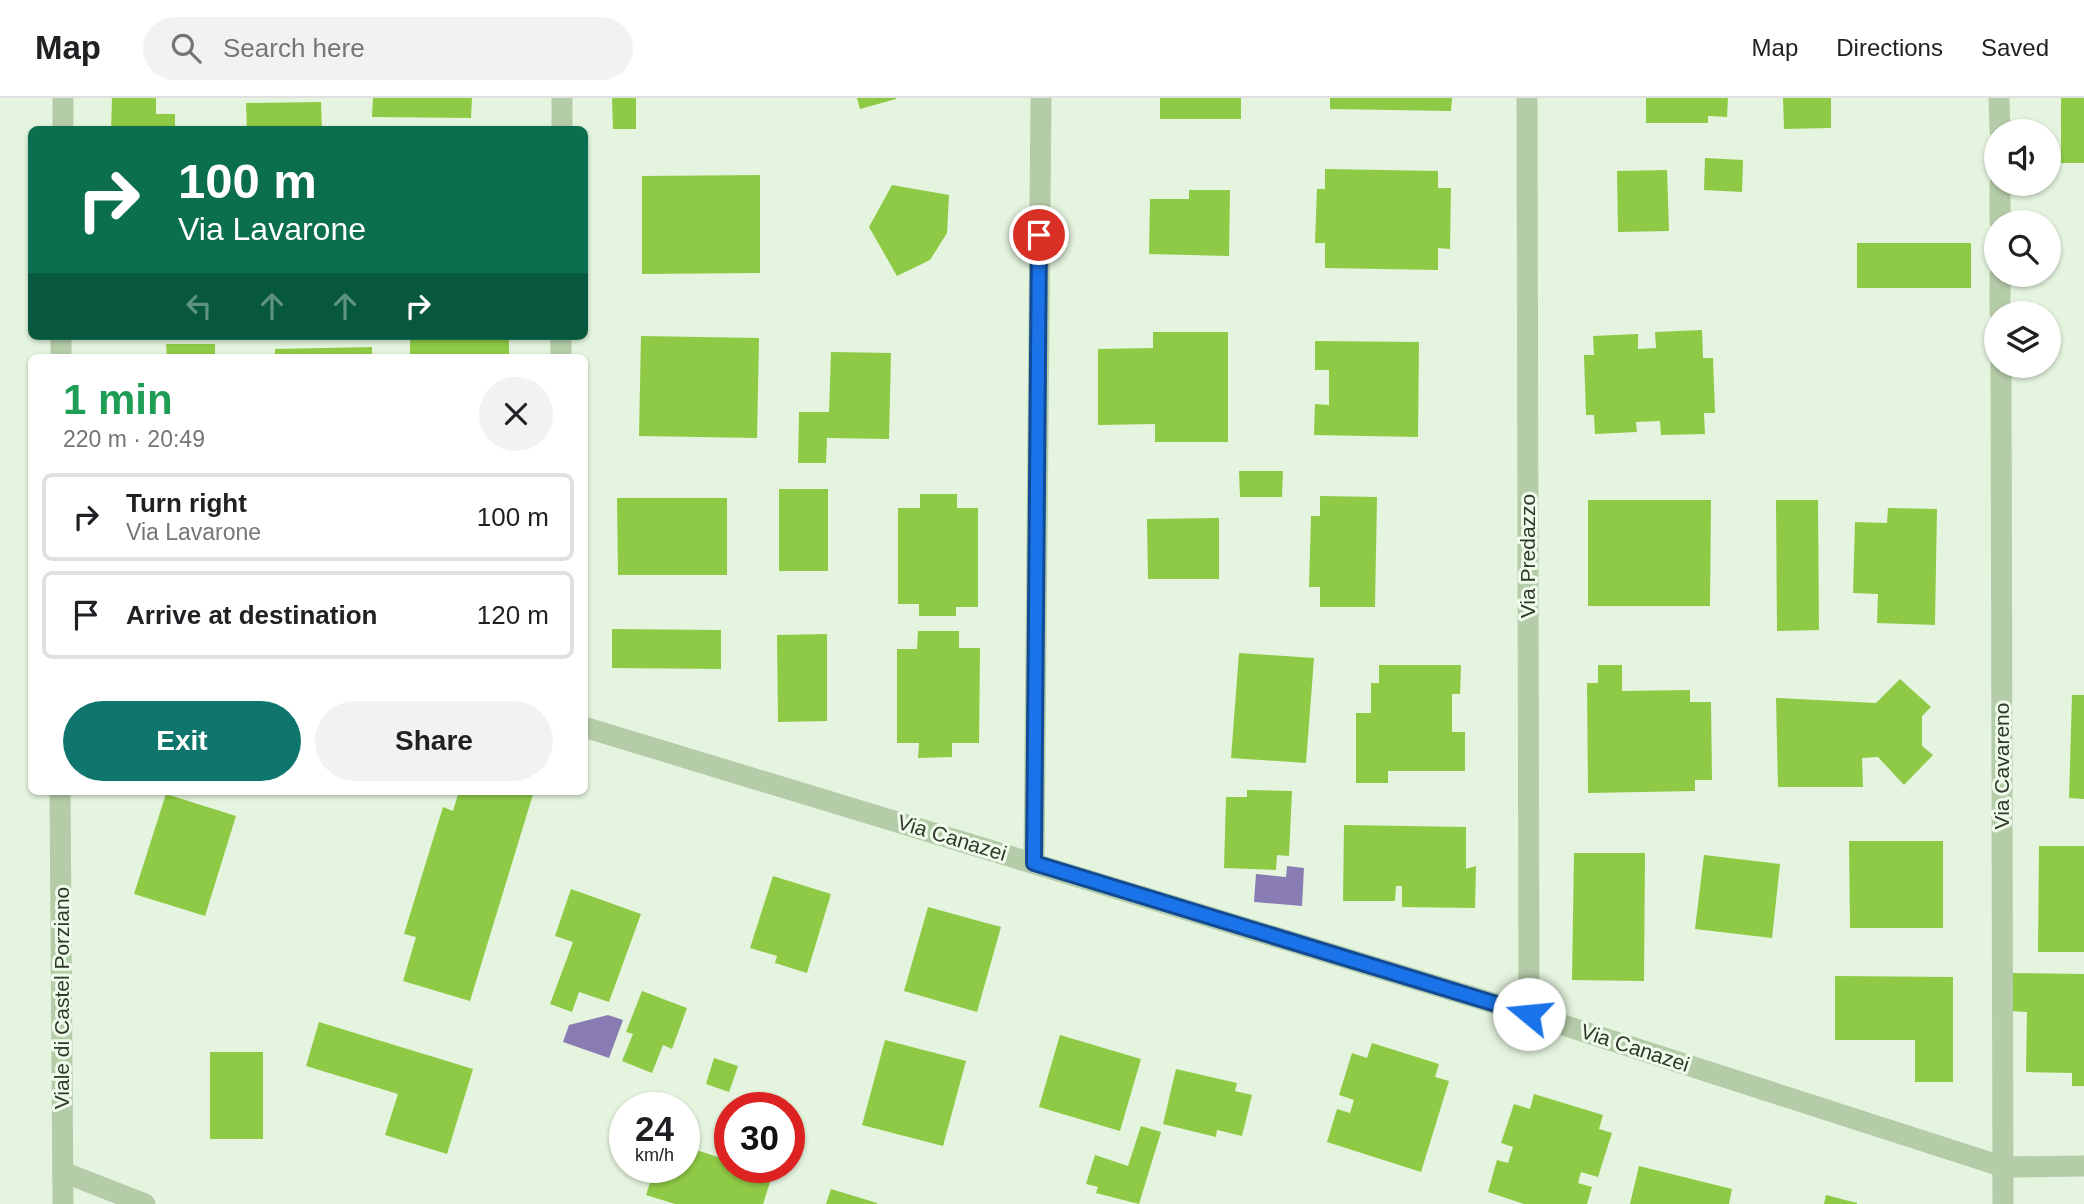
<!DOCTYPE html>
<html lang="en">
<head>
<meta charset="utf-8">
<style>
	body { margin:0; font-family:Arial,sans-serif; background:#f2f2f2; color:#202124; height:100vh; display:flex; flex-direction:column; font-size:26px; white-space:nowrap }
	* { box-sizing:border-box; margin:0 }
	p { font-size:23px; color:#757577 }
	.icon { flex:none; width:38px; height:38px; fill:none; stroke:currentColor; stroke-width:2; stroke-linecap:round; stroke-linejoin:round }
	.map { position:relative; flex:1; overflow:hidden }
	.drawer { position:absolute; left:28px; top:256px; width:560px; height:441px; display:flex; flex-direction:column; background:#fff; border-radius:10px; box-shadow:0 2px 5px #0004 }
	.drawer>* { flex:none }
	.top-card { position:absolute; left:28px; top:28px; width:560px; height:214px; border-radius:10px; box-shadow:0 2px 5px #0004; background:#0b6e4f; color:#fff; overflow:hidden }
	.controls { position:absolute; left:1984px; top:21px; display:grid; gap:14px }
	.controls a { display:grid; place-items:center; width:77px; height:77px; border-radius:50%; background:#fff; box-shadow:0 2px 5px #0004; font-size:35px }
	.speed { position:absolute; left:609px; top:994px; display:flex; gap:14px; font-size:35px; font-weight:700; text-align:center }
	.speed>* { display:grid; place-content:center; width:91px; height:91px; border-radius:50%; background:#fff; box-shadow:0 2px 5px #0004; line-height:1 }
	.speed small { font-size:18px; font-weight:400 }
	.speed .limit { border:10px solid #d22; background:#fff; color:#111 }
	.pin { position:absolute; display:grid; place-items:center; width:60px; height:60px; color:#fff; margin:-30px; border:4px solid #fff; border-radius:50%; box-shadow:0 2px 7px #0007 }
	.me { position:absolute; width:77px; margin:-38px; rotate:287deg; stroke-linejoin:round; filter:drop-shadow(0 0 5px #0008) }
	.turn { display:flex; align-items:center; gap:24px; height:147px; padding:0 35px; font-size:32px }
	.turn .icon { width:91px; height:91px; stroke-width:2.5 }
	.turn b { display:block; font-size:49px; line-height:60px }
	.lanes { display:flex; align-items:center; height:66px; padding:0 35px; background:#0003; justify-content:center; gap:35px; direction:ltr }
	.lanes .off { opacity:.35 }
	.round { display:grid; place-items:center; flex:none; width:74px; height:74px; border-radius:37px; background:#f2f2f2 }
	.head { display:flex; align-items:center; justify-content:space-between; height:119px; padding:0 35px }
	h1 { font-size:42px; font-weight:600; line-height:52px; color:#1e9e55 }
	.button { display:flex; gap:14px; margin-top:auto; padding:14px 35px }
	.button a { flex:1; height:80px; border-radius:42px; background:#0f766e; color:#fff; font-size:28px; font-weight:600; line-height:80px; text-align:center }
	.button a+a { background:#f2f2f2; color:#202124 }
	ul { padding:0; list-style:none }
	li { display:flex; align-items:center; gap:21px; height:88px; margin:0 14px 10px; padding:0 21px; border:4px solid #e0e0e0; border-radius:10px }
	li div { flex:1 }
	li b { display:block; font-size:26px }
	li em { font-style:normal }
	header { display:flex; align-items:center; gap:42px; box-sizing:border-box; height:98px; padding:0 35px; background:#fff; border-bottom:2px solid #e0e0e0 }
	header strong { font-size:33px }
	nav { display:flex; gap:38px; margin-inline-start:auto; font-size:24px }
	.search { width:490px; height:63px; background:#f2f2f2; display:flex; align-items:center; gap:18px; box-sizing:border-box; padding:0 24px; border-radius:38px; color:#757577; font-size:26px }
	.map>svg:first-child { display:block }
	.water { fill:#897cb2 }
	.building { fill:#8fca46 }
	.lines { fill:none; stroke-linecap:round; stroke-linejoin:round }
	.minor { stroke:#b5cca9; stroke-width:21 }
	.route-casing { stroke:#114b97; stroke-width:18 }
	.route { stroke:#1a73e8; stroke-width:12 }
	.labels { text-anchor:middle; stroke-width:6; stroke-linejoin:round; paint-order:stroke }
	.street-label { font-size:21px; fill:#313929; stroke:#effbeb }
</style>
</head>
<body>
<header>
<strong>Map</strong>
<div class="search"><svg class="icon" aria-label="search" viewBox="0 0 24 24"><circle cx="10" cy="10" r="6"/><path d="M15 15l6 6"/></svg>Search here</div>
<nav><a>Map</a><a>Directions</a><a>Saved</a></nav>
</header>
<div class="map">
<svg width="2084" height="1106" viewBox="0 0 2084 1106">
	<rect width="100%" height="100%" fill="#e4f4de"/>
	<g class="water">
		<path d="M1287 768 1304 770 1302 808 1254 804 1256 776 1286 779Z"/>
		<path d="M608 917 623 922 609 960 563 944 569 927Z"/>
	</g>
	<g class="building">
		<path d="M112 0H156V16H175V32H111Z"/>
		<path d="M373 0H472L471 20 372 19Z"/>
		<path d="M612 0H636V31H613Z"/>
		<path d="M857 0H896V1L860 11Z"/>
		<rect x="1160" y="0" width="81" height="21"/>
		<path d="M1330 0H1452L1451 13 1330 11Z"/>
		<path d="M1646 0H1728L1727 19 1708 18V25H1646Z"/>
		<path d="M1783 0H1831V30L1784 31Z"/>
		<rect x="2061" y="0" width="23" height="65"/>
		<path d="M321 4 322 32H247L246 5Z"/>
		<path d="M1705 60 1743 62 1742 94 1704 92Z"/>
		<path d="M1325 71 1438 73V90H1451L1450 151 1438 150V172L1325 170V145H1315L1317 91H1325Z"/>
		<path d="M1667 72 1669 133 1618 134 1617 73Z"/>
		<path d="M760 77V175L642 176V78Z"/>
		<path d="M892 87 949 97 947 135 930 162 897 178 869 129Z"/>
		<path d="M1189 92H1230L1229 158 1149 156 1150 101H1189Z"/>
		<rect x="1857" y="145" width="114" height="45"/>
		<path d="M1702 232 1703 260H1713L1715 315H1704L1705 336 1661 337 1660 323 1636 324 1637 334 1595 336 1594 317H1586L1584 257H1594L1593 238 1638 236V251L1656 250 1655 234Z"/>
		<path d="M1153 234H1228V344H1155V326L1098 327V251L1153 250Z"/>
		<path d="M410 238H445V241L509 238V259H410Z"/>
		<path d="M641 238 759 240 757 340 639 338Z"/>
		<path d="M1315 243 1419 244 1418 339 1314 337 1315 306 1329 307V272H1315Z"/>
		<path d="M166 246H215V259H167Z"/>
		<path d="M372 249V259H275V251Z"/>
		<path d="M831 254 891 255 889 341 827 340 826 365H798L799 314H829Z"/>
		<path d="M1239 373H1283L1282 399H1240Z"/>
		<rect x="779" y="391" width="49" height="82"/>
		<path d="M920 396H957V410H978V509H956V518H919V506H898V410H920Z"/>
		<path d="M1320 398 1377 399 1375 509H1320V489H1309L1311 418H1320Z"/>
		<path d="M617 400H727V477H618Z"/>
		<path d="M1588 402H1711L1710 508H1588Z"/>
		<path d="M1776 402H1818L1819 532 1777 533Z"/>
		<path d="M1888 410 1937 411 1935 527 1877 525 1878 496 1853 495 1855 424 1887 425Z"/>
		<path d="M1219 420V481H1148L1147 421Z"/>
		<path d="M612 531 721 532V571L612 570Z"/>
		<path d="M918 533H959V550H980L979 645H952V659L918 660 919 645H897V551H917Z"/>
		<path d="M827 536V623L778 624 777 537Z"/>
		<path d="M1239 555 1314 560 1306 665 1231 660Z"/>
		<path d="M1379 567H1461L1460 596H1452V634H1465V673H1388V685H1356V615H1371V585H1379Z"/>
		<path d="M1598 567H1622V593L1690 592V604H1711L1712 682H1695V693L1588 695 1587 585H1598Z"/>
		<path d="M1900 581 1931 609 1922 618V648L1933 657 1904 687 1878 659 1862 660 1863 689H1778L1776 600 1876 605Z"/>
		<path d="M2072 597H2084V701L2069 700Z"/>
		<path d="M1247 692 1292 693 1289 758 1277 757 1276 772 1224 770 1226 699H1247Z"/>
		<path d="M459 693H534L470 903 403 883 416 839 404 836 443 709 453 713Z"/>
		<path d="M166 696 236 718 205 818 134 796Z"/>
		<path d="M1344 727 1466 729V771L1476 768 1475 810 1402 809V788H1396L1395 803H1343Z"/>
		<path d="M1849 743H1943V830H1850Z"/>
		<path d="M2039 748H2084V854H2038Z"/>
		<path d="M1574 755H1645L1644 883 1572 882Z"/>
		<path d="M1704 757 1780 766 1772 840 1695 831Z"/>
		<path d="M773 778 831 796 807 875 775 865 777 858 750 850Z"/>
		<path d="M571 791 641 816 609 904 579 894 572 914 550 906 573 844 555 838Z"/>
		<path d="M928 809 1001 829 977 914 904 893Z"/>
		<path d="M2010 875 2084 876V988H2072V975L2026 974 2027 914 2009 913Z"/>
		<path d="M1835 878 1953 879V984H1915V942H1835Z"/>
		<path d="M642 893 687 910 672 951 663 947 652 975 622 963 633 936 626 934Z"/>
		<path d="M319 924 473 971 447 1056 385 1037 398 996 306 968Z"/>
		<path d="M1060 937 1141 961 1120 1033 1039 1009Z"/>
		<path d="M885 942 966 963 943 1048 862 1027Z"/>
		<path d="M1372 945 1439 966 1435 979 1449 983 1421 1074 1327 1044 1337 1011 1350 1015 1354 1002 1339 997 1352 955 1367 960Z"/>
		<rect x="210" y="954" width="53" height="87"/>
		<path d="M714 960 738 968 729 994 706 986Z"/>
		<path d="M1176 971 1237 985 1235 993 1252 997 1242 1038 1217 1032 1216 1039 1163 1026Z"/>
		<path d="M1534 996 1603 1017 1599 1031 1612 1035 1598 1079 1581 1074 1578 1085 1592 1089 1587 1106H1524L1488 1094 1497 1062 1508 1065 1513 1049 1501 1045 1514 1006 1530 1011Z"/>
		<path d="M1141 1028 1161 1034 1139 1106 1096 1095 1098 1089 1086 1086 1095 1057 1128 1068Z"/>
		<path d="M684 1048 730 1063V1069H775L763 1106H675L646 1097 655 1069H684Z"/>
		<path d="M1639 1068 1732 1091 1729 1106H1630Z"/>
		<path d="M831 1091 877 1105V1106H826Z"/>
		<path d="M1826 1097 1857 1105V1106H1824Z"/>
	</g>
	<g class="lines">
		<g class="minor">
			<path d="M1527 0 1529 916"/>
			<path d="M1999 0 2000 33"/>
			<path d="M63 32V0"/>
			<path d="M562 32V0"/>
			<path d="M2000 86V124"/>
			<path d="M2000 177V215"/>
			<path d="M61 259V238"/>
			<path d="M561 259V238"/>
			<path d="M2001 268 2003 1106"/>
			<path d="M584 629 1529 916 2004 1069 2084 1068"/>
			<path d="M60 693 63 1106"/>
			<path d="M1034 765 1041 0"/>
			<path d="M63 1074 145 1106"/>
		</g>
	</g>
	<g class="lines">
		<defs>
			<path id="route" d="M1039 137 1034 765 1529 916"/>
		</defs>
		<use href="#route" class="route-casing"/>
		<use href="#route" class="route"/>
	</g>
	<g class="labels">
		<g class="street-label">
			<text transform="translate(1528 458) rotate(-90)" y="7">Via Predazzo</text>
			<text transform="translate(2002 668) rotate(-90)" y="7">Via Cavareno</text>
			<text transform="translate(952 740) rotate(17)" y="7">Via Canazei</text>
			<text transform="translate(62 900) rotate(-90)" y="7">Viale di Castel Porziano</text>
			<text transform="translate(1635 950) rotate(18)" y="7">Via Canazei</text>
		</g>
	</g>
</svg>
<div class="controls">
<a><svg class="icon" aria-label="sound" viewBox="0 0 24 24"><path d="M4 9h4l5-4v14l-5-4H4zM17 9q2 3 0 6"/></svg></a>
<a><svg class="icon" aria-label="search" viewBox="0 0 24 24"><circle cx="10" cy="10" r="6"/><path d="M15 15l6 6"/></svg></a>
<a><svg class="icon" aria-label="layers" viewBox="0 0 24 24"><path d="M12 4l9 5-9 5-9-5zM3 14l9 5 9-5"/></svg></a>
</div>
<div class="speed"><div>24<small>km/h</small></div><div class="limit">30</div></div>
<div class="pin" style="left:1039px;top:137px;background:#d93025"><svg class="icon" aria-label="arrive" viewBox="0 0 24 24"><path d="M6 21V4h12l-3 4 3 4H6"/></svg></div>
<svg class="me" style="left:1529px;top:916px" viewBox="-20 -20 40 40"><circle r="19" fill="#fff"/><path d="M0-13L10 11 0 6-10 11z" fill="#1a73e8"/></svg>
<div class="top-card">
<div class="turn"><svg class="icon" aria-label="right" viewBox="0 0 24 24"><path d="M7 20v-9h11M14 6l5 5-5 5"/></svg><div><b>100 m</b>Via Lavarone</div></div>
<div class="lanes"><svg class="icon off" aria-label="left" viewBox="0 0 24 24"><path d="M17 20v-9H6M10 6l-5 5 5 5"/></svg><svg class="icon off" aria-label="ahead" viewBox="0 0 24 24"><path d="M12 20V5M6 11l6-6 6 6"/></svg><svg class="icon off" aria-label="ahead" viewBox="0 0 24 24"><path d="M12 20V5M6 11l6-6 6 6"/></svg><svg class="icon" aria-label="right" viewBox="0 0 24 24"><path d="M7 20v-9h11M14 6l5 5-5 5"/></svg></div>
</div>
<section class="drawer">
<div class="head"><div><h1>1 min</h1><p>220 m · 20:49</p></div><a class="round"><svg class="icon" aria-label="close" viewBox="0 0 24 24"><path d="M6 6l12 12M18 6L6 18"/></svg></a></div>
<ul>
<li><svg class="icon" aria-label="right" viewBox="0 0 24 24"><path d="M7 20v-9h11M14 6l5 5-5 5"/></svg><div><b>Turn right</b><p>Via Lavarone</p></div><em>100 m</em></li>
<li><svg class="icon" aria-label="arrive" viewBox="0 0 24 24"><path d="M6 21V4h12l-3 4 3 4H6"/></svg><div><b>Arrive at destination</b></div><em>120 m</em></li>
</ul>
<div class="button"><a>Exit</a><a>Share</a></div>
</section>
</div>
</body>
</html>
